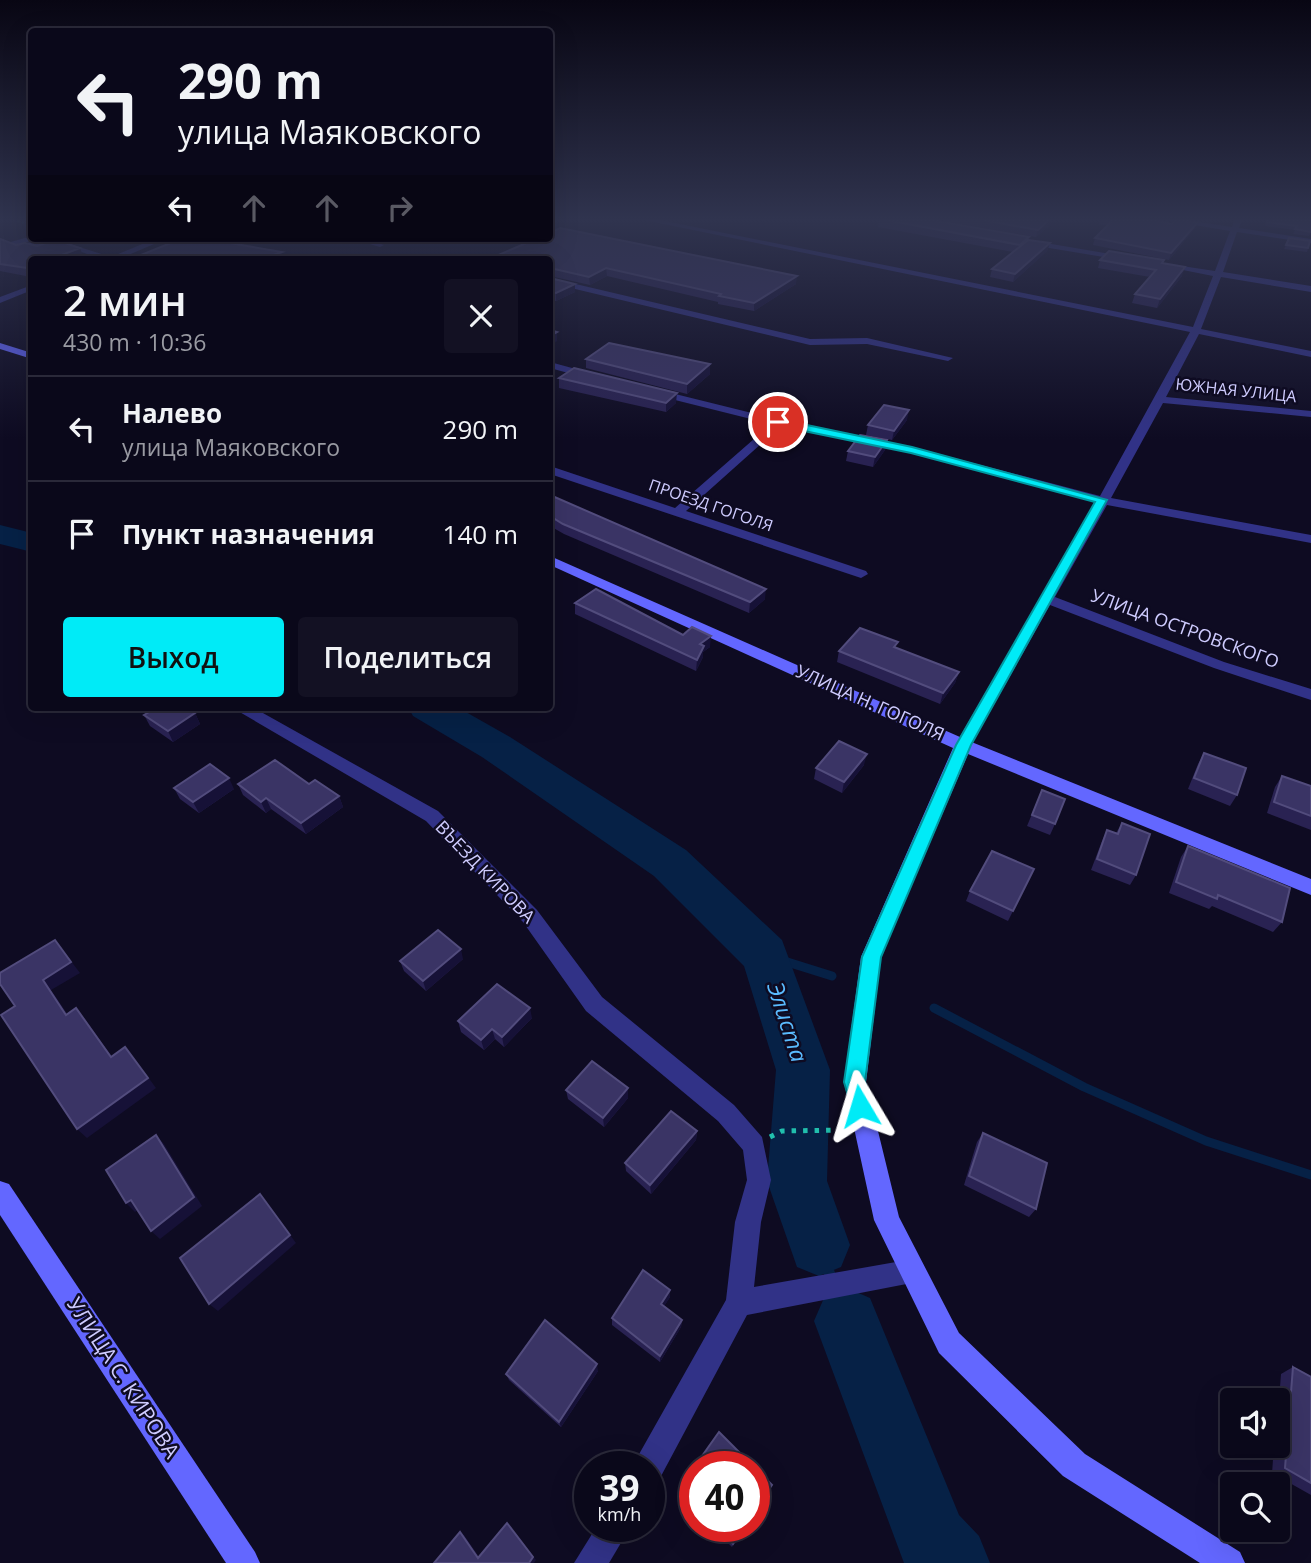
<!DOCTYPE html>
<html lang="ru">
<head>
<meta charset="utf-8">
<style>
	body { margin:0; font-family:"Open Sans",sans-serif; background:#131123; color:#f1f3f6; height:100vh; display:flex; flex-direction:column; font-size:26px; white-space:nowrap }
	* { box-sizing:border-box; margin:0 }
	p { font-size:23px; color:#999aa2 }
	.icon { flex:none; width:38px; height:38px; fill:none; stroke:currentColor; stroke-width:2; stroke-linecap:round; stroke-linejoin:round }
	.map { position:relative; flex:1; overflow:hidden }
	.sheet { position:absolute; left:28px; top:256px; width:525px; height:455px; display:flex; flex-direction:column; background:#0a081a; border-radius:7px; box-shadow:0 7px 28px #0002,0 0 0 2px #2a2939 }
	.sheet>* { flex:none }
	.guide { position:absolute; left:28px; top:28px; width:525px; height:214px; border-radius:7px; box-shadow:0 7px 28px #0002,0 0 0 2px #2a2939; background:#0a081a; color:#f1f3f6; overflow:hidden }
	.controls { position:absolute; left:1220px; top:1388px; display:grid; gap:14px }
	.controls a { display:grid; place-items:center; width:70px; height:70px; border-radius:7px; background:#0a081a; box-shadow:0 7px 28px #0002,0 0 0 2px #2a2939; font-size:35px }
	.speed { position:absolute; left:574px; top:1451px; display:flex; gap:14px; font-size:35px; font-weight:700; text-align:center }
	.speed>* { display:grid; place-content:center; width:91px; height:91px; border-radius:50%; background:#0a081a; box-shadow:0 7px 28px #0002,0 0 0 2px #2a2939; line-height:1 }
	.speed small { font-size:18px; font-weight:400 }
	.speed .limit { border:10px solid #d22; background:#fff; color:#111 }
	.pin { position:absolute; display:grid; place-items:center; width:60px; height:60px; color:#fff; margin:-30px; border:4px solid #fff; border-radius:50%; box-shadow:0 2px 7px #0007 }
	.me { position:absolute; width:77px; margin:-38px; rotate:353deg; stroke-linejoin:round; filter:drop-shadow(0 0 5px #0008) }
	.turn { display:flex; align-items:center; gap:24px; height:147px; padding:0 35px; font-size:32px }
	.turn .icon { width:91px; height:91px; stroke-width:2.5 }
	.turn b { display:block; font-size:49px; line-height:60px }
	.lanes { display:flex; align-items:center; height:66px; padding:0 35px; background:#0003; justify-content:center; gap:35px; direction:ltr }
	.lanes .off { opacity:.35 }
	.round { display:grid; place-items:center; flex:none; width:74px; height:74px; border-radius:7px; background:#131123 }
	.head { display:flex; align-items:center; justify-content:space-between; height:119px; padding:0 35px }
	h1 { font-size:42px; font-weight:600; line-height:52px }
	.primary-button { display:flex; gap:14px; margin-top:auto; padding:14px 35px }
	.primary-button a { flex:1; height:80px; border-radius:7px; background:#00ebf7; color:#111; font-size:28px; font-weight:600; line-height:80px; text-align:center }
	.primary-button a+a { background:#131123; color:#f1f3f6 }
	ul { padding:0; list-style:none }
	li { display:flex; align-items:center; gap:21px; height:105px; padding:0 35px; border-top:2px solid #2a2939 }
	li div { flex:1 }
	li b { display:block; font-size:26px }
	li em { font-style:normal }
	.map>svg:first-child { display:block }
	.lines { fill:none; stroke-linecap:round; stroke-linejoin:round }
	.stream-far1 { stroke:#062146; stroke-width:9 }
	.stream { stroke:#062146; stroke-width:11 }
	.river { fill:#062146; fill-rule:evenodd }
	.path-far1 { stroke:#21bfad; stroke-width:2; stroke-dasharray:2 2.5; stroke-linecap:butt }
	.path { stroke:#21bfad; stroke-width:5; stroke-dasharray:4.5 7; stroke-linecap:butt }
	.street { fill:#313287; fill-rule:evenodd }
	.secondary { fill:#6367ff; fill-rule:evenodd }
	.wall { fill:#292252 }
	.shaded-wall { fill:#161137 }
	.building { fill:#3a3465; stroke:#524c7d; stroke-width:2 }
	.route { fill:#00ebf7; stroke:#0099a1; stroke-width:2 }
	.labels { text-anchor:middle; stroke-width:5; stroke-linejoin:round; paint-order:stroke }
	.far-street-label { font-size:16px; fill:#cfccff; stroke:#0e0b22 }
	.street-label { font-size:18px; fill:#cfccff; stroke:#0e0b22 }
	.near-street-label { font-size:21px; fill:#cfccff; stroke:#0e0b22 }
	.near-water-label { font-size:23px; font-style:italic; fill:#5abbff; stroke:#0e0b22 }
</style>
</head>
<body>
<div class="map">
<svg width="1311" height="1563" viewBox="0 0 1311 1563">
	<rect width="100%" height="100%" fill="#0e0b22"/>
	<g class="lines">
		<g class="stream-far1">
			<path d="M765 955 832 976"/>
			<path d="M934 1008 1084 1087 1206 1141 1311 1175"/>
		</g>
		<path class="stream" d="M819 1245 847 1321"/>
		<g class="river">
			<path d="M0 525 32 533V552L0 544Z"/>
			<path d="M408 707H457L510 737 686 850 782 940 830 1070 827 1181 850 1245 841 1267 819 1276 797 1267 767 1181 776 1070 744 966 654 876 482 757 413 716Z"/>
			<path d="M847 1288 870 1298 959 1515 979 1536 990 1563H904L814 1321 824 1298Z"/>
		</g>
		<path class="path-far1" d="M13 220 29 224"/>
		<path class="path" d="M770 1137 782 1131 844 1130"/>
		<g class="street">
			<path d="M644 220H660L1193 327 1213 276 1158 265 1162 263 1215 271 1230 231 1165 220H1186L1232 227 1234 220H1242L1239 228 1311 239V243L1237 232 1223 272 1311 286V292L1221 277 1201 329 1311 351V357L1199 334 1166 397 1311 411V417L1163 403 1111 498 1311 535V543L1107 505 1055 597 1224 662 1311 689V700L1214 668 1050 605 969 749H957L955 745 1096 502 911 453 781 426 686 511 866 571 868 574 861 578 550 474V466L675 508 771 424 651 394 650 392 655 389 801 425 912 447 1100 496 1190 332Z"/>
			<path d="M32 236 35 240 15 245 54 239 111 257 157 238H168L119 259H102L55 243 20 250 0 245Z"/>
			<path d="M349 238H362L384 245 380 247Z"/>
			<path d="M1028 240 1128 257 1132 259 1128 261 1025 244Z"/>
			<path d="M550 278 810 339 867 338 953 358 948 361 867 344 810 345 550 283Z"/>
			<path d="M32 285V290L0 303V297Z"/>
			<path d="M550 362 594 374 595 376 590 379 550 368Z"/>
			<path d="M231 707H252L438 811 537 910 602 997 734 1105 762 1137 771 1180 761 1222 754 1287 913 1259 922 1263 926 1272 922 1281 747 1315 660 1478 649 1482V1466H634L638 1456 726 1300 735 1222 747 1180 743 1150 718 1121 586 1011 523 922 426 821Z"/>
			<path d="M597 1526H631L609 1563H574Z"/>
		</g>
		<g class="secondary">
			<path d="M0 343 32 353V359L0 349Z"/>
			<path d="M550 556 969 741 1311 879V895L968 754 881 957 866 1082 899 1217 959 1333 1085 1454 1240 1552 1245 1563H1200L1063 1476 939 1353 874 1220 844 1082 861 957 953 748 550 565Z"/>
			<path d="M0 1181 9 1184 255 1552 260 1563H226L0 1215Z"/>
		</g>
	</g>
	<g class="wall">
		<path d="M879 220H931L1029 237 1028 240 1050 243 1047 251 1013 282 990 277 992 269 1013 252 878 227Z"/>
		<path d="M938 220H1056L1036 237Z"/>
		<path d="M1100 220H1153L1195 228 1169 260 1093 245 1095 238 1108 226 1099 224Z"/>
		<path d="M1266 220H1311V232L1309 236 1293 234 1295 230 1265 226Z"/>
		<path d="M0 239 16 245 83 256 75 259H32V276L31 277 0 271Z"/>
		<path d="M1286 245 1308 248 1307 252 1284 249Z"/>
		<path d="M550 259 796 284 754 311 718 304V302L607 276 590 285 550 276Z"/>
		<path d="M1100 260 1163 263 1182 276 1157 308 1132 303 1135 294 1150 277 1098 268Z"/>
		<path d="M550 278 575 292 556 301 550 300Z"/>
		<path d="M586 359 710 374 687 394 586 368Z"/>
		<path d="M559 378 676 403 666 412 559 388Z"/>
		<path d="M907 420 892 440 866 435 868 425Z"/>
		<path d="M887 440 885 450 873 467 846 461 848 451Z"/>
		<path d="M550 495 765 599 749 613 564 534 550 526Z"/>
		<path d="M575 603 683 635 710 647 703 652V657L696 671 575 614Z"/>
		<path d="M897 648 959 672 955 683 940 704 837 662 839 651Z"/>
		<path d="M195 713 200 724 173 742 150 726 144 715Z"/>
		<path d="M1204 753 1237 795 1230 806 1188 789 1198 764Z"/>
		<path d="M864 765 842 793 814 779 816 768Z"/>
		<path d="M1282 776 1311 786V830L1267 813 1275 787Z"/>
		<path d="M238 784H309L339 796 343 807 306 834 271 809 266 813 243 795Z"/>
		<path d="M174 788 234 789 199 813 180 799Z"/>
		<path d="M1042 790 1055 824 1050 835 1027 826Z"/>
		<path d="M1122 823 1136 875 1130 885 1091 870 1102 841 1107 830 1116 833Z"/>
		<path d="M1188 846 1282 922 1273 932 1212 906 1209 909 1169 893 1181 857Z"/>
		<path d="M1034 869 1008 921 966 901 970 891Z"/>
		<path d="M463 959 426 991 404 971 400 961Z"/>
		<path d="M532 1018 504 1047 495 1039 484 1050 461 1032 458 1021Z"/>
		<path d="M628 1088V1098L604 1127 568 1099 566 1090Z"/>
		<path d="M697 1131 696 1140 651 1194 626 1171 625 1163Z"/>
		<path d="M983 1133 1036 1209 1029 1217 964 1185 977 1142Z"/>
		<path d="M670 1290V1297L664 1306 682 1320 681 1327 660 1362 612 1325V1318Z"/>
		<path d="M1293 1367 1311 1377V1495L1272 1473 1274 1446H1278V1413L1281 1374Z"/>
		<path d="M598 1371 561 1427 509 1380 506 1374Z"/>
		<path d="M695 1468V1508L680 1493V1488Z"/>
		<path d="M711 1526H745L732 1547Z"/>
	</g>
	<g class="shaded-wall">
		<path d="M1049 220H1056L1036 237 1038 230Z"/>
		<path d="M1198 222 1195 228 1169 260 1171 253Z"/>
		<path d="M1050 243 1047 251 1013 282 1015 274Z"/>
		<path d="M80 248 83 256 75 259H51Z"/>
		<path d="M282 252 283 259H262Z"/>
		<path d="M32 267V276L31 277 27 268Z"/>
		<path d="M1185 267 1182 276 1157 308 1160 299Z"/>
		<path d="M606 268 607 276 590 285 589 277Z"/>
		<path d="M797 276 796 284 754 311V303Z"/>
		<path d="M575 284V292L556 301V293Z"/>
		<path d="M557 332V341L550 346V336Z"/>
		<path d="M710 364V374L687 394V384Z"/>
		<path d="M677 393 676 403 666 412V403Z"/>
		<path d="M909 410 907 420 892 440 894 431Z"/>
		<path d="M887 440 885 450 873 467 875 457Z"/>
		<path d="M766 589 765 599 749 613 750 602Z"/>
		<path d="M711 636 710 647 703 652V657L696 671 697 660 700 644Z"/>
		<path d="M959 672 955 683 940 704 943 693Z"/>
		<path d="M195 713 200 724 173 742 168 731Z"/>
		<path d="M867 754 864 765 842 793 844 782Z"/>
		<path d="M229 778 234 789 199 813 193 802Z"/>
		<path d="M339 796 343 807 306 834 301 823Z"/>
		<path d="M266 798 271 809 266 813 261 802Z"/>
		<path d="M55 940 80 973 51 990 75 1025 66 1015 43 980Z"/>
		<path d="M461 949 463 959 426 991 423 981Z"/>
		<path d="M76 1008 85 1019 119 1067 111 1057Z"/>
		<path d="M530 1008 532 1018 504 1047 502 1037Z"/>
		<path d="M492 1029 495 1039 484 1050 481 1040Z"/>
		<path d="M133 1057 156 1088 87 1138 77 1129Z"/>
		<path d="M628 1088V1098L604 1127 603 1118Z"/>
		<path d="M697 1131 696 1140 651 1194 650 1185Z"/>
		<path d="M156 1135 164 1144 202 1206 160 1239 151 1231Z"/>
		<path d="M260 1194 296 1243 218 1311 209 1304Z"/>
		<path d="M131 1200 140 1208 135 1212 126 1203Z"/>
		<path d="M670 1290V1297L661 1311V1304Z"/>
		<path d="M682 1320 681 1327 660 1362V1356Z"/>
		<path d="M597 1364 598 1371 561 1427 559 1422Z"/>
		<path d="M510 1527 536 1560 534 1563H529Z"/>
		<path d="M460 1532 464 1535 482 1561 478 1558Z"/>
	</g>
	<g class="building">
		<path d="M886 220H931L1029 237 1020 245Z"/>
		<path d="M983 220H1049L1038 230Z"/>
		<path d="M1113 220H1153L1172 224 1174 220 1198 222 1171 253 1095 238Z"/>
		<path d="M1267 220H1311V232L1295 229 1297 226 1267 222Z"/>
		<path d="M560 228 797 276 754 303 719 296 721 294 606 268 589 277 550 268V259H489L538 238H550V233Z"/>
		<path d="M183 238H201L282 252 262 259H131Z"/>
		<path d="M1289 238 1310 241 1308 248 1286 245Z"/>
		<path d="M0 239 16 245 25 243 37 246 56 240 80 248 51 259H32V267L27 268 0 264Z"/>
		<path d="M1028 240 1050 243 1015 274 992 269Z"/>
		<path d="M1109 251 1164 260 1162 263 1185 267 1160 299 1135 294 1156 270 1100 260Z"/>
		<path d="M550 278 575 284 556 293 550 292Z"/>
		<path d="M550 330 557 332 550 336Z"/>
		<path d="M609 343 710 364 687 384 586 359Z"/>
		<path d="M574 368 677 393 666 403 559 378Z"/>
		<path d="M884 405 909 410 894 431 868 425Z"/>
		<path d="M860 435 887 440 875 457 848 451Z"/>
		<path d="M550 495 766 589 750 602 563 524 550 516Z"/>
		<path d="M596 589 683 635 692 627 711 636 700 644 704 646 697 660 575 603Z"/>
		<path d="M860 628 898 642 894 647 959 672 943 693 839 651Z"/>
		<path d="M158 707H186L195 713 168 731 144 715Z"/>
		<path d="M839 741 867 754 844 782 816 768Z"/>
		<path d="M1204 753 1246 768 1237 795 1194 778Z"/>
		<path d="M275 760 309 784 315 780 339 796 301 823 266 798 261 802 238 784Z"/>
		<path d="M210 764 229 778 193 802 174 788Z"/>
		<path d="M1282 776 1311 786V816L1274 802Z"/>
		<path d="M1042 790 1065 799 1055 824 1032 815Z"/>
		<path d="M1122 823 1150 834 1136 875 1097 859 1107 830 1118 834Z"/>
		<path d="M1188 846 1290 888 1282 922 1218 895 1217 899 1176 882Z"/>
		<path d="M992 851 1034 869 1013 911 970 891Z"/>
		<path d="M438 930 461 949 423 981 400 961Z"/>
		<path d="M55 940 71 962 43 980 66 1015 76 1008 111 1057 125 1047 148 1078 77 1129 1 1015 15 1006 0 984V973Z"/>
		<path d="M497 984 530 1008 502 1037 492 1029 481 1040 458 1021Z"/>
		<path d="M592 1061 628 1088 603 1118 566 1090Z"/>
		<path d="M671 1111 697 1131 650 1185 625 1163Z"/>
		<path d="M983 1133 1047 1163 1036 1209 969 1176Z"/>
		<path d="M156 1135 194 1197 151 1231 131 1200 126 1203 106 1170Z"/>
		<path d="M260 1194 290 1235 209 1304 180 1258Z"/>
		<path d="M643 1270 670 1290 661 1304 682 1320 660 1356 612 1318Z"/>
		<path d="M545 1320 597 1364 559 1422 506 1374Z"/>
		<path d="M1293 1367 1311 1377V1483L1285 1468Z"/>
		<path d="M719 1432 753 1466H695Z"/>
		<path d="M754 1467 772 1485 754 1512Z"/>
		<path d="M695 1468V1504L680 1488Z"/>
		<path d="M507 1523 533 1557 529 1563H434L460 1532 478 1558Z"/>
		<path d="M716 1526H745L733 1544Z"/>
	</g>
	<linearGradient id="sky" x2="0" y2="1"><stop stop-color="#080613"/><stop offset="0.5" stop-color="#30344f"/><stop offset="1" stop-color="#30344f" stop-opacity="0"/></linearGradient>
	<rect width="1311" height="439" fill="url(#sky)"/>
	<path class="route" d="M778 419 912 447 1107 500 971 745 881 957 865 1082 871 1106 868 1113 860 1116 853 1113 844 1082 862 957 956 745 1095 502 911 453 775 425 773 422Z"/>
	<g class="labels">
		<g class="far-street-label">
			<text transform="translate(1236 390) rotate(6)" y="6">ЮЖНАЯ УЛИЦА</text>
			<text transform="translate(711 505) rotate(19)" y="6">ПРОЕЗД ГОГОЛЯ</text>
		</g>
		<g class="street-label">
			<text transform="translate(1185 629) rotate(20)" y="6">УЛИЦА ОСТРОВСКОГО</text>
			<text transform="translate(870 703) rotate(24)" y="6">УЛИЦА Н. ГОГОЛЯ</text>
			<text transform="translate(485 872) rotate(46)" y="6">ВЪЕЗД КИРОВА</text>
		</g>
		<g class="near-street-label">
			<text transform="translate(123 1378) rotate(57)" y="7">УЛИЦА С. КИРОВА</text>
		</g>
		<g class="near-water-label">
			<text transform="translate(787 1022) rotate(72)" y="8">Элиста</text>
		</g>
	</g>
</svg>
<div class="controls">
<a><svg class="icon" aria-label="sound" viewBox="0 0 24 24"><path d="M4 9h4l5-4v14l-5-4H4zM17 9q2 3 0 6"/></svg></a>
<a><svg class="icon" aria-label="search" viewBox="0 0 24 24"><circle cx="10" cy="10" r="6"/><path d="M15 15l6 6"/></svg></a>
</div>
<div class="speed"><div>39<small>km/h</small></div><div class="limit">40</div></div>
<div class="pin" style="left:778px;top:422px;background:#d93025"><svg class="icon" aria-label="arrive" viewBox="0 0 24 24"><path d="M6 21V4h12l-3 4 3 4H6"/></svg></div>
<svg class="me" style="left:860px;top:1106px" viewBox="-20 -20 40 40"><path d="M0-17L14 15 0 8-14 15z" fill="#00ebf7" stroke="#fff" stroke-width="4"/></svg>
<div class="guide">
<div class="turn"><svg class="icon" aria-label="left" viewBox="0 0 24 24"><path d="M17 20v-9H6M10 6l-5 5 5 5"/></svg><div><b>290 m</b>улица Маяковского</div></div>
<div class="lanes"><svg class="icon" aria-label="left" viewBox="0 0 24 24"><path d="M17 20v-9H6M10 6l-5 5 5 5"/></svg><svg class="icon off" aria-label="ahead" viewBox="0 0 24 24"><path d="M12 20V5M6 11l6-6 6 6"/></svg><svg class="icon off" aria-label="ahead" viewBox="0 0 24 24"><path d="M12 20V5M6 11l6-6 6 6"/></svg><svg class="icon off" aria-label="right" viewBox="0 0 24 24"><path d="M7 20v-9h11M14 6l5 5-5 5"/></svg></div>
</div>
<section class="sheet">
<div class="head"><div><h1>2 мин</h1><p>430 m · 10:36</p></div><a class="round"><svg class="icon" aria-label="close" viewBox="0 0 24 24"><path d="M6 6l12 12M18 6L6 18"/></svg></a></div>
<ul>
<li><svg class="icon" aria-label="left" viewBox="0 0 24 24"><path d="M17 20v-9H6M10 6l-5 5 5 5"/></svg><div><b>Налево</b><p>улица Маяковского</p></div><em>290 m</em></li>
<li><svg class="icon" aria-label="arrive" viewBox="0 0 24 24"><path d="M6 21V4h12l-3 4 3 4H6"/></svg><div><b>Пункт назначения</b></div><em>140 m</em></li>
</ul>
<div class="primary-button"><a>Выход</a><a>Поделиться</a></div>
</section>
</div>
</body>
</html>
